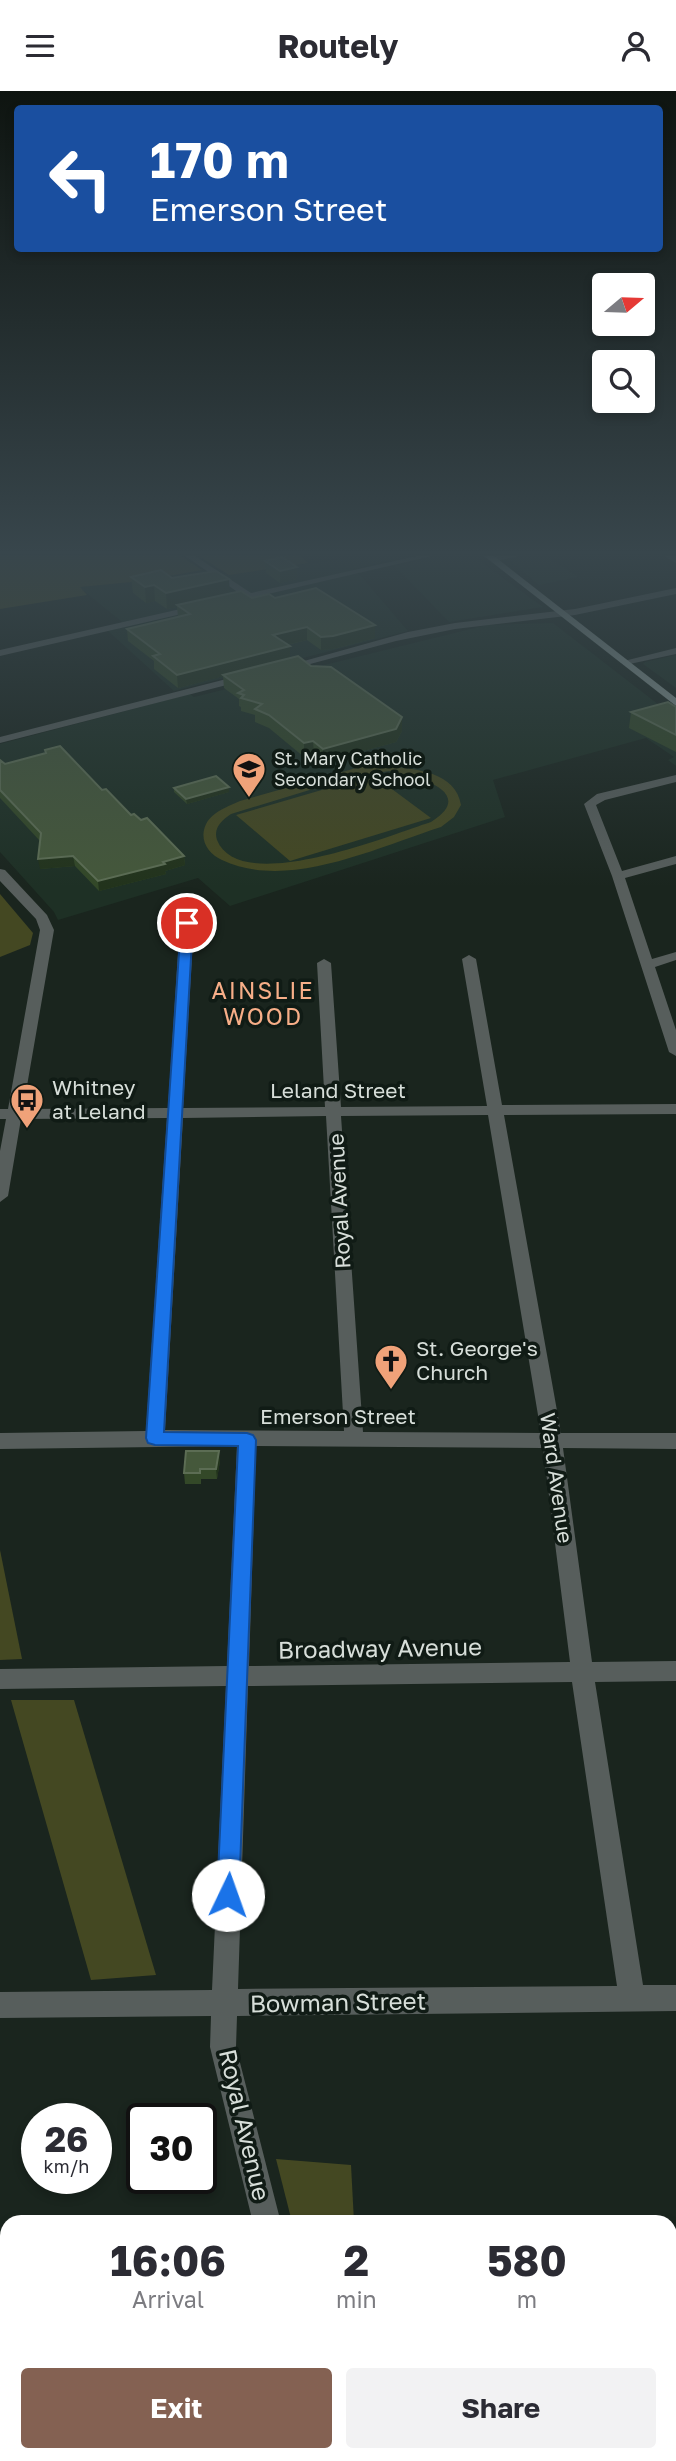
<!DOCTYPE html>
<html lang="en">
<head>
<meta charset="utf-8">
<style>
	body { margin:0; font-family:"Golos Text",sans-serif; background:#f2f2f3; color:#2b2b33; height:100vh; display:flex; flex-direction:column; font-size:26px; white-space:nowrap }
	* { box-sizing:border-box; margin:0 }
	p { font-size:23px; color:#7c7c81 }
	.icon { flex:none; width:38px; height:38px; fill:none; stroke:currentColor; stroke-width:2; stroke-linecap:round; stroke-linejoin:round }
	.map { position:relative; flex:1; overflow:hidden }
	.drawer { position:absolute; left:0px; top:2124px; width:677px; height:247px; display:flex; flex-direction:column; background:#fff; border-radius:21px 21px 0 0; box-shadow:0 4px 10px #0003 }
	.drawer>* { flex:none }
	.hud { position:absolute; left:14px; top:14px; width:649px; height:147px; border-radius:7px; box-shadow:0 4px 10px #0003; background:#1a4fa0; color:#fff; overflow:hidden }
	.needle { width:46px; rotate:71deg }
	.buttons { position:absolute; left:592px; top:182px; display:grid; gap:14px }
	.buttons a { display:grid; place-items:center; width:63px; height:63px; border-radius:7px; background:#fff; box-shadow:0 4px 10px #0003; font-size:35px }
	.speed { position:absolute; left:21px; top:2012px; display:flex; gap:14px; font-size:35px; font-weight:700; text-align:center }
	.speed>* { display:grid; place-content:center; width:91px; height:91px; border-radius:50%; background:#fff; box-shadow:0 4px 10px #0003; line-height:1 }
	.speed small { font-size:18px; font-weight:400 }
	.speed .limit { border:4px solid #111; border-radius:10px; background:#fff; color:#111 }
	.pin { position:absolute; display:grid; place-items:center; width:60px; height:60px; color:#fff; margin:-30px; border:4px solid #fff; border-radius:50%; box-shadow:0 2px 7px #0007 }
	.me { position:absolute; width:77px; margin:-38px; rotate:3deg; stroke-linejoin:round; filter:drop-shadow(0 0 5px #0008) }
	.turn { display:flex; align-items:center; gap:24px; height:147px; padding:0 21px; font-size:32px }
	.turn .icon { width:91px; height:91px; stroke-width:2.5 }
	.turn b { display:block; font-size:49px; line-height:60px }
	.eta { display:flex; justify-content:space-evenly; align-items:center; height:119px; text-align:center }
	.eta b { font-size:42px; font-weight:700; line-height:49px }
	.action { display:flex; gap:14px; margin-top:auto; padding:14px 21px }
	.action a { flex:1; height:80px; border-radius:7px; background:#846152; color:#fff; font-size:28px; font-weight:700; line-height:80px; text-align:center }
	.action a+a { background:#f2f2f3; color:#2b2b33 }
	header { display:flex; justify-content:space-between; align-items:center; height:91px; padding:0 21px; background:#fff; font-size:32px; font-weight:700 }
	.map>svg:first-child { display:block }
	.built { fill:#1e3025 }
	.green { fill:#444822; fill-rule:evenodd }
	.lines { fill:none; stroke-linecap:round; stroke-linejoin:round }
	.minor { fill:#575e5c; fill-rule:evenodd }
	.major { fill:#8c9b97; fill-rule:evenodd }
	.wall { fill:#334828 }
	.shaded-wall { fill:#22331c }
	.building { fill:#45583b; stroke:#5c6d54; stroke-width:2 }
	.route { fill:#1a73e8; stroke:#114b97; stroke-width:2 }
	.labels { text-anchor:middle; stroke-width:7; stroke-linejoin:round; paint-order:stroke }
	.far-poi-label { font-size:18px; fill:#d7ded9; stroke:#101b15; text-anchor:start }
	.poi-label { font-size:21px; fill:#d7ded9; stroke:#101b15; text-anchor:start }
	.street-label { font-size:21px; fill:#d7ded9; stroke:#101b15 }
	.neighbourhood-label { font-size:23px; letter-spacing:2px; fill:#f7ae88; stroke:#101b15 }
	.near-street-label { font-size:24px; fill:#d7ded9; stroke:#101b15 }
</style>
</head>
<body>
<header><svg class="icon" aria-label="menu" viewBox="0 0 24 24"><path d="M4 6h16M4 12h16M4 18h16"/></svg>Routely<svg class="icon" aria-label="person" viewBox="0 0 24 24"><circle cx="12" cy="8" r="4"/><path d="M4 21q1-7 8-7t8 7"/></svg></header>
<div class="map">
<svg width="676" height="2370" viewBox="0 0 676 2370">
	<rect width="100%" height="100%" fill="#1a251e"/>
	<g class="built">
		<path d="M364 465H409L352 478 360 484 408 540 174 600 108 540 127 535 79 496 142 490 202 479 229 484Z"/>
		<path d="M438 465H473L543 516 449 531 395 475Z"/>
		<path d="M535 465H546L578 486 539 494 508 468Z"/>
		<path d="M553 532 676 627V675L668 669 674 666 646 647 493 689 505 726 230 815 198 787 58 829 54 821 0 761V653L190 603 194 606 487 534Z"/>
		<path d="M676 564V597L643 573 645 571Z"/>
	</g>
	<g class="green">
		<path d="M0 465H181L202 479 142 490 80 496 87 504 0 518Z"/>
		<path d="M199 465H300L308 472 229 484Z"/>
		<path d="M402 664 409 668 388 675C416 678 456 681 461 714L454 726 441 736C375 757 288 800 222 769 210 764 201 752 204 739 208 722 225 717 240 710ZM389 680C415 684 479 701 431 731 390 744 240 806 217 749 213 737 222 729 231 723L352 686Z"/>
		<path d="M373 684 431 727 290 770 236 724Z"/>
		<path d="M0 803 33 842 30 854 0 866Z"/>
		<path d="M0 1459 22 1568 0 1569Z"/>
		<path d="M11 1609H74L156 1884 91 1889Z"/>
		<path d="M276 2068 351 2074 354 2131H292Z"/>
		<path d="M358 2364H462L464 2370H359Z"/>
	</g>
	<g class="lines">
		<g class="minor">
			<path d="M185 465H195L251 502 417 465H432L0 565V559L242 504Z"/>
			<path d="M498 465H519L493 471 488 468Z"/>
			<path d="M664 465H676V472Z"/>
			<path d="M676 497V503L575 524 455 538 396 550 284 580 279 577 408 541 455 532 575 518Z"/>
			<path d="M676 557V563L625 574 620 571Z"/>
			<path d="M246 583 251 586 250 588 0 652V646Z"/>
			<path d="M676 684V691L605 709 596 714 622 780 676 765V773L625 787 652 868 676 861V869L655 876 676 939V965L669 961 612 785 584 713 597 703Z"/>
			<path d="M0 778 5 779 47 824 54 839 23 1018 168 1017 180 832 187 828 194 832 183 1017 325 1016 317 872 324 868 331 872 341 1016 487 1015 462 868 469 864 476 868 502 1014 676 1013V1023L504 1024 561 1342H676V1358L563 1357 592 1571 676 1570V1590L595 1591 643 1894H676V1920L237 1925 236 1956 281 2132H253L210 1956 211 1925 0 1927V1901L212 1899 226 1595 0 1598V1578L227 1575 237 1355 0 1358V1342L146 1340 167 1027 21 1028 8 1105 0 1111V1060L6 1028H0V1018H8L40 839 36 828 0 790ZM488 1024 541 1342 363 1341 341 1025ZM326 1025 344 1340 165 1339 183 1027ZM256 1355 543 1357 570 1571 249 1575ZM572 1591 617 1895 238 1898 248 1595Z"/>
			<rect x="0" y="2228" width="7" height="30"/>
			<rect x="670" y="2229" width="6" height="30"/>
			<path d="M311 2364H343L344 2370H312Z"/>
		</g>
		<path class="major" d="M484 465H494L676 607V615Z"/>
	</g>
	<g class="wall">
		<path d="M265 470 297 476V488L280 492 266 482Z"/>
		<path d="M131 486 172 487 252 507H275L375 547 333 558 321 559 307 549 287 554 290 567 402 640 396 651 323 671 314 664 304 666 269 637 255 631V624L241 620V616L239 615V608L224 597 223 585 178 597 154 578V570L128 550 127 538 178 526 177 516 167 518 155 510 146 512 133 502Z"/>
		<path d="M676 616V661L629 637 631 621Z"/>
		<path d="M45 659 102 699 131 724 184 765 185 774 165 780 166 783 99 800 75 775 40 778V750L0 707V669L5 673 45 662Z"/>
		<path d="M229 696V701L187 713 174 701V697Z"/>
		<path d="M220 1370 217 1388H201V1393H185L184 1382Z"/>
	</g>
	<g class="shaded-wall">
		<path d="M297 476V488L280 492V480Z"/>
		<path d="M229 488 230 504 177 514V516L167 518 166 502Z"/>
		<path d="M154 494 155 510 146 512 145 496Z"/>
		<path d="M375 534V547L333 558 321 559V546Z"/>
		<path d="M307 536V549L273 557V544Z"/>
		<path d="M290 555V568L178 597 177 584Z"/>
		<path d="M402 626V640L396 651 323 671V658Z"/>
		<path d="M313 650 314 664 304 666V652Z"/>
		<path d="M229 696V701L187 713 186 708Z"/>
		<path d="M73 765 75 775 40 778 38 768Z"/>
		<path d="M184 765 185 774 165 780 166 783 99 800 98 790Z"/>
		<path d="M219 1360 220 1370 217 1388 216 1378Z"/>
	</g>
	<g class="building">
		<path d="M282 466 297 476 280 480 265 470Z"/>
		<path d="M161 479 172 487 216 480 229 488 166 502 154 494 145 496 131 486Z"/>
		<path d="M316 497 375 534 333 545 321 546 307 536 273 544 290 555 177 584 153 565 160 563 127 538 190 523 177 514 241 500 252 507 269 503 275 507Z"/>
		<path d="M298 565 311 575 331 576 402 626 396 638 323 658 313 650 304 652 269 624 255 618 262 613 241 607 244 604 238 602 244 599 223 584Z"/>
		<path d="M668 611 676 616V644L631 621Z"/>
		<path d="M60 655 102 699 106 698 131 724 134 723 141 729 147 727 184 765 163 771 165 773 98 790 73 765 38 768 41 742 0 699V669L5 673 46 662 45 659Z"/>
		<path d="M216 685 229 696 186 708 174 697Z"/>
		<path d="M186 1360H219L216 1378H200V1382H184Z"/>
	</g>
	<linearGradient id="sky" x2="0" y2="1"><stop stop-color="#0e1410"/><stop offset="0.58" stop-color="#38464c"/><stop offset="1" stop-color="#38464c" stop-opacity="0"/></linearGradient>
	<rect width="676" height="796" fill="url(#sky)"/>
	<path class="route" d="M187 828 193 832 164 1341 247 1342 253 1344 256 1349 239 1804 236 1812 228 1815 220 1812 217 1804 238 1355 155 1354 148 1352 146 1347 181 832Z"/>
	<defs>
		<symbol id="school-pin" viewBox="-11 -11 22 30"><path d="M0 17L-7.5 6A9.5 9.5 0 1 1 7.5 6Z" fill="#f0a279" stroke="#101b15"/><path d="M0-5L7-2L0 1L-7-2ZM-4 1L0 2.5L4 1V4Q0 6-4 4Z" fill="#111"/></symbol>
		<symbol id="bus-pin" viewBox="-11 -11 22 30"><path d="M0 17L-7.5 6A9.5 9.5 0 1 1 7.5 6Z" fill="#f0a279" stroke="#101b15"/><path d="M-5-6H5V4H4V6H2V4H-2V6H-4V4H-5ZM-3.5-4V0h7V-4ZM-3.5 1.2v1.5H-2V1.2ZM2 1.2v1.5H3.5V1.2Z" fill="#111"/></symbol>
		<symbol id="church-pin" viewBox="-11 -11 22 30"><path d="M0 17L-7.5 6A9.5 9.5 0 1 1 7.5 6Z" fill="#f0a279" stroke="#101b15"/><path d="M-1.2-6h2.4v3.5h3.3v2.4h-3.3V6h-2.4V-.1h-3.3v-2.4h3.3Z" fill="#111"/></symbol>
	</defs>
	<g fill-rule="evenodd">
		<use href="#school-pin" x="230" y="659" width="38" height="52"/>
		<use href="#bus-pin" x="8" y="990" width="38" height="52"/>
		<use href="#church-pin" x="372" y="1251" width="38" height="52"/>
	</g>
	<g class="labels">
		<g class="far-poi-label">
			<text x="274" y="674">St. Mary Catholic<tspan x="274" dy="21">Secondary School</tspan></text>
		</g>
		<g class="poi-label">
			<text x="52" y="1004">Whitney<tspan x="52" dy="24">at Leland</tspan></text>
			<text x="416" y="1265">St. George's<tspan x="416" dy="24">Church</tspan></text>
		</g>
		<g class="street-label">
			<text x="338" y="1007">Leland Street</text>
			<text transform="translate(340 1110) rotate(-93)" y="7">Royal Avenue</text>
			<text x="338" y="1333">Emerson Street</text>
			<text transform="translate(556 1387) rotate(82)" y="7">Ward Avenue</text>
		</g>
		<g class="neighbourhood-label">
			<text x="263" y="908">AINSLIE<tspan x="263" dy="26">WOOD</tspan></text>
		</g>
		<g class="near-street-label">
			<text transform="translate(380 1558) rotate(-1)" y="8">Broadway Avenue</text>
			<text transform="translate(338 1912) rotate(-1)" y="8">Bowman Street</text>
			<text transform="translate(244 2034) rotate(77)" y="8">Royal Avenue</text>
		</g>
	</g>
</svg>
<div class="buttons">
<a><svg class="needle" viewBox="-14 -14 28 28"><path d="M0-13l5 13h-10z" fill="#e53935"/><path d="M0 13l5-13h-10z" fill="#7c7c81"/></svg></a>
<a><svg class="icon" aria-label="search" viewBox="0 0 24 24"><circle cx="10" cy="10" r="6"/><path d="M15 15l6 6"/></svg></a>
</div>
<div class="speed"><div>26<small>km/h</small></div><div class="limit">30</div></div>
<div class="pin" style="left:187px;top:832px;background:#d93025"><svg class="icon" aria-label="arrive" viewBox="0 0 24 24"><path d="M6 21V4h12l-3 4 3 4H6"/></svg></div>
<svg class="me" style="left:228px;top:1804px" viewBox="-20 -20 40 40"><circle r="19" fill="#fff"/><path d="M0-13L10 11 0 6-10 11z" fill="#1a73e8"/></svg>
<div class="hud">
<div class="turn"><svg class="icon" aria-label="left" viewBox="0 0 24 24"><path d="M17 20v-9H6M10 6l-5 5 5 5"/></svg><div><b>170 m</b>Emerson Street</div></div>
</div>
<section class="drawer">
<div class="eta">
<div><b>16:06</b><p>Arrival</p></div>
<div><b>2</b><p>min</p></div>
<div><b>580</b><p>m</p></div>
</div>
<div class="action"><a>Exit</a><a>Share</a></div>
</section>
</div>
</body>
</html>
